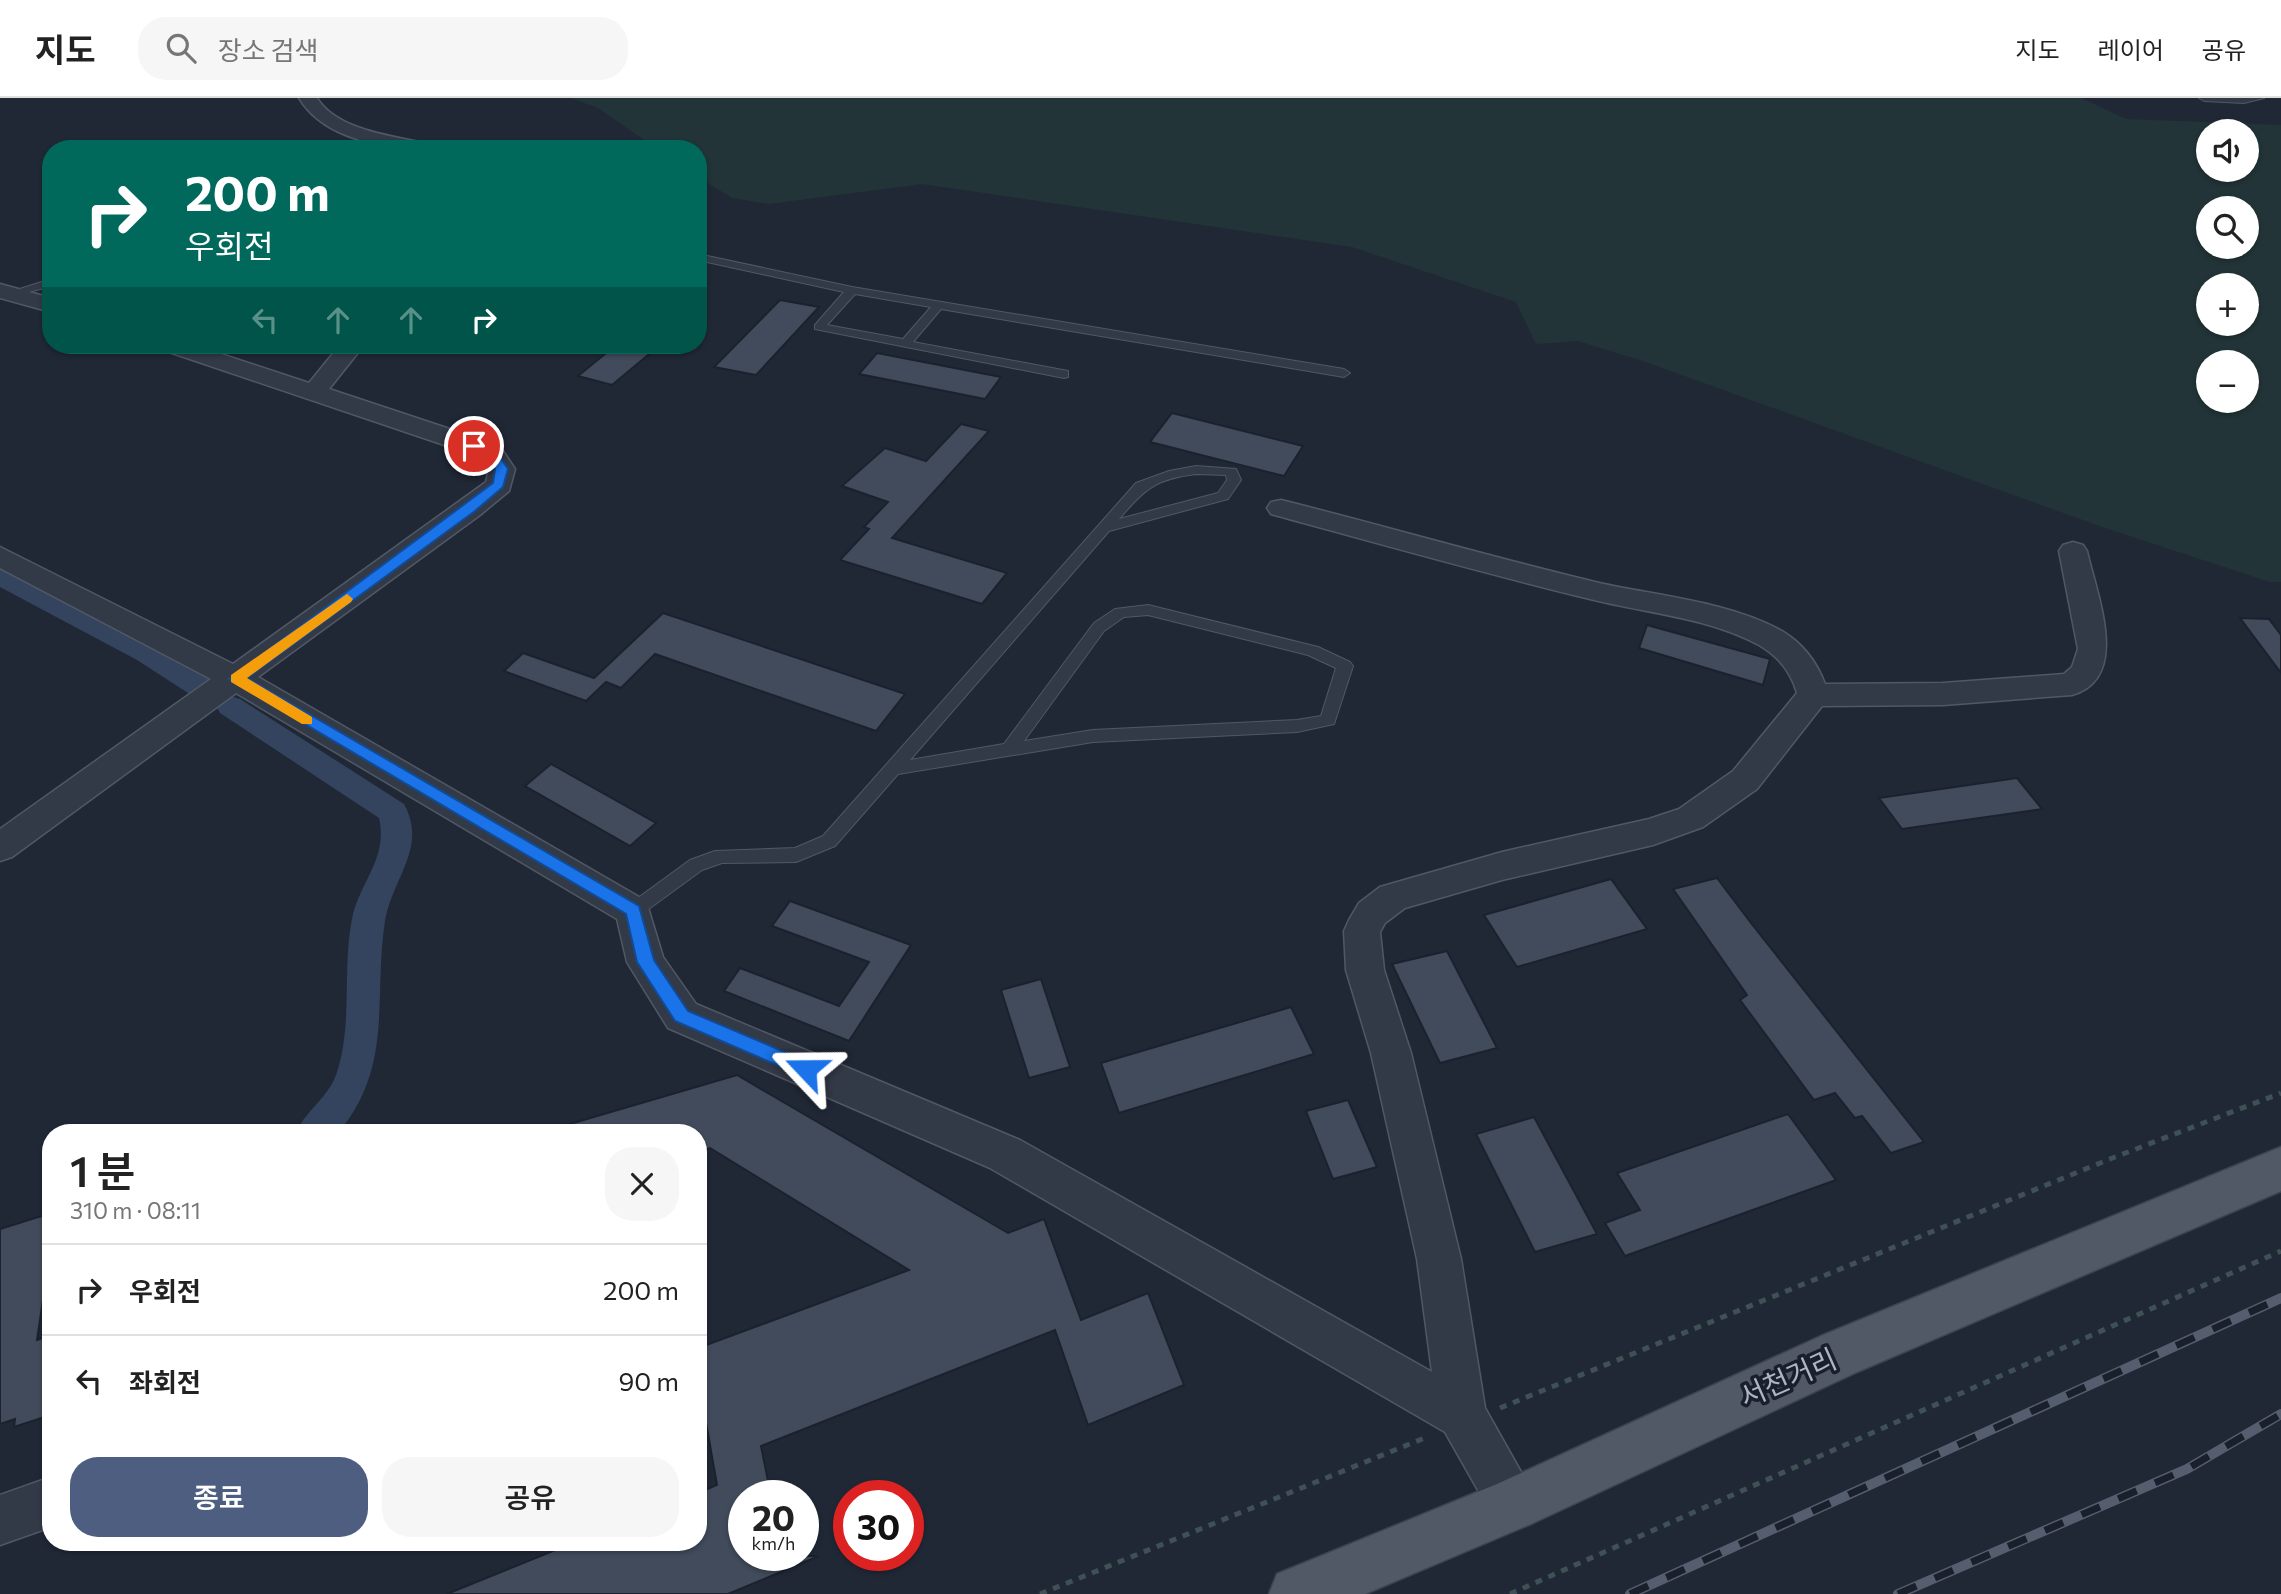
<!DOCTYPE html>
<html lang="ko">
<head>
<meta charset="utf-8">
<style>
	body { margin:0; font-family:Commissioner,"Noto Sans KR",sans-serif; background:#f6f6f6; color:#222; height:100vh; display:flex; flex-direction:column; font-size:26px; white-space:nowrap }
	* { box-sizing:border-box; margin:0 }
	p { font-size:23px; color:#767676 }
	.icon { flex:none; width:38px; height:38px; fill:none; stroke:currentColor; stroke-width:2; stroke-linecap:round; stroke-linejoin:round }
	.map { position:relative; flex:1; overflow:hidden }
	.sheet { position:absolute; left:42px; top:1026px; width:665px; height:427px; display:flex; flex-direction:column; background:#fff; border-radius:28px; box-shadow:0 2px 5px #0004 }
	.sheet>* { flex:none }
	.hud { position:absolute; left:42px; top:42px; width:665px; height:214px; border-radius:28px; box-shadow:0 2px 5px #0004; background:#00695c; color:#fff; overflow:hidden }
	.controls { position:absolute; left:2196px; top:21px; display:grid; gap:14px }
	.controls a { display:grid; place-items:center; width:63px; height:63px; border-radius:50%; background:#fff; box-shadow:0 2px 5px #0004; font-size:35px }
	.speed { position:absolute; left:728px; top:1382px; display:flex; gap:14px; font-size:35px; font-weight:700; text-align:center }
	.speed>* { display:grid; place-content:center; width:91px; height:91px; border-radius:50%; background:#fff; box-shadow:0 2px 5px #0004; line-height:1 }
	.speed small { font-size:18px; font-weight:400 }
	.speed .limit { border:10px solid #d22; background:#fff; color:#111 }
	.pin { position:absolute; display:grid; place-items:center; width:60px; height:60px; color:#fff; margin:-30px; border:4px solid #fff; border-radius:50%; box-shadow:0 2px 7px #0007 }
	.me { position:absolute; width:77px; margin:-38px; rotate:293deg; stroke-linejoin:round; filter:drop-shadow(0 0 5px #0008) }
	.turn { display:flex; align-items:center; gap:24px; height:147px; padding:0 28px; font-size:32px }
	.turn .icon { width:91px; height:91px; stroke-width:2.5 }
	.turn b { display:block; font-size:49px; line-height:60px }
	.lanes { display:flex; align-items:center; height:66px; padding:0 28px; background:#0003; justify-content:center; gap:35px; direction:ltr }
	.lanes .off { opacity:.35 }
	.round { display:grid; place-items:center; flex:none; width:74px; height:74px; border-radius:28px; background:#f6f6f6 }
	.summary { display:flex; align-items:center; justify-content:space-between; height:119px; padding:0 28px }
	h1 { font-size:42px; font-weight:600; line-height:52px }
	.button { display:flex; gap:14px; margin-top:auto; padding:14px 28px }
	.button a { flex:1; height:80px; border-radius:28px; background:#4d5e81; color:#fff; font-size:28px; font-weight:600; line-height:80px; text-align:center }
	.button a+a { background:#f6f6f6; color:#222 }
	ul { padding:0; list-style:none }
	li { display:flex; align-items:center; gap:21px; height:91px; padding:0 28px; border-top:2px solid #e0e0e0 }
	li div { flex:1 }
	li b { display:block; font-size:26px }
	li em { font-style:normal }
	header { display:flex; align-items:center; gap:42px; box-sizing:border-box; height:98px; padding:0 35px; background:#fff; border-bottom:2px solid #e0e0e0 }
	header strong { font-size:33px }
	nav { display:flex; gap:38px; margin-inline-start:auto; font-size:24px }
	.search { width:490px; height:63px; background:#f6f6f6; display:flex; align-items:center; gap:18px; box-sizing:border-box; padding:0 24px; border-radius:28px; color:#767676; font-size:26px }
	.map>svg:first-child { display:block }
	.green { fill:#223437; fill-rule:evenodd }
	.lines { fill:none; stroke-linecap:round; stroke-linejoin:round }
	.canal { fill:#34435e; fill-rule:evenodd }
	.building { fill:#414b5b; stroke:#1b222d; stroke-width:2 }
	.service-casing { stroke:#515865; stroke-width:2 }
	.minor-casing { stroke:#515865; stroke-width:3 }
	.primary-casing { stroke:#3d4450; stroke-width:3 }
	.path { stroke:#3f5155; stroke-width:5; stroke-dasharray:7 7; stroke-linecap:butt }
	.service { fill:#333a47; fill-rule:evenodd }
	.minor { fill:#333a47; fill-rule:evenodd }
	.primary { fill:#515967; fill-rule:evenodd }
	.rail-casing { stroke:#555e6e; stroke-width:10 }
	.rail { stroke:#19202b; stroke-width:7; stroke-dasharray:20; stroke-linecap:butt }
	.route { fill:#1a73e8; stroke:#114b97; stroke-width:2 }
	.slow { fill:#f59e0b }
	.labels { text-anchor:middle; stroke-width:7; stroke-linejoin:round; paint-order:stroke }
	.near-street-label { font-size:28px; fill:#adb5c4; stroke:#19202b }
</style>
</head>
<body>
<header>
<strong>지도</strong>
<div class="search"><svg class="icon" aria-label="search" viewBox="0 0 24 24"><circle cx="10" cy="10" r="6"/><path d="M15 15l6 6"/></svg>장소 검색</div>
<nav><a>지도</a><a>레이어</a><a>공유</a></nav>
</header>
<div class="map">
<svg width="2281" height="1496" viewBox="0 0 2281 1496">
	<rect width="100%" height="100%" fill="#202836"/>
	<path class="green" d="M571 0H2081L2126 21 2281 27V484H2270L2102 429 1643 263 1578 243 1536 246 1516 204 1352 149 922 86 769 106 732 100 698 79V51H657L598 10ZM2208 33H2247V72H2208ZM2208 110H2247V149H2208ZM2208 187H2247V226H2208ZM2208 264H2247V303H2208Z"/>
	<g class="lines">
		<g class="canal">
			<path d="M0 470 157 548 208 581 212 588 208 595 198 598 188 595 137 562 0 489Z"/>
			<path d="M230 598 240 601 404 706C428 750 392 780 385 823 373 901 394 967 339 1034H296C306 1013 328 999 336 977 354 925 341 869 353 816 362 781 388 759 379 720L220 615 216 608 220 601Z"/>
		</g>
	</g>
	<g class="building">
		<path d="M780 202 819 209 756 277 714 269Z"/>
		<path d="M616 247H660L612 287 578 278Z"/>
		<path d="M877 255 1001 279 985 301 859 276Z"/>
		<path d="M1172 315 1303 348 1284 378 1150 344Z"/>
		<path d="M961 326 989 333 892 440 1007 475 982 506 840 462 869 431 864 429 888 404 842 388 885 350 926 363Z"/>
		<path d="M663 515 905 596 876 633 655 556 621 590 606 584 586 603 504 573 523 555 594 580Z"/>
		<path d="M2240 520 2269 521 2281 537V575Z"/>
		<path d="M1647 527 1770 561 1763 587 1639 550Z"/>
		<path d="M551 666 656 725 630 748 525 688Z"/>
		<path d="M2017 680 2042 711 1902 731 1879 700Z"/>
		<path d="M1717 780 1751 825 1924 1044 1891 1055 1862 1018 1855 1020 1835 995 1814 1002 1740 902 1747 897 1673 791Z"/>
		<path d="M1611 781 1647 831 1517 869 1484 817Z"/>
		<path d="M790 803 911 847 849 943 724 893 740 870 839 908 869 864 772 828Z"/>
		<path d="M1447 853 1497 950 1440 965 1392 866Z"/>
		<path d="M1041 881 1070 969 1029 980 1001 892Z"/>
		<path d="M1291 909 1314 956 1119 1015 1101 965Z"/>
		<path d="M737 977 1008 1135 1044 1121 1081 1222 1148 1195 1184 1287 1088 1327 1055 1232 761 1348 771 1398H744V1458H819L728 1496H447L575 1444H698V1395L717 1387 698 1279V1250L909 1172 710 1050 698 1053V1034H564L563 1028Z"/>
		<path d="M1348 1002 1377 1069 1333 1081 1306 1013Z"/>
		<path d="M1788 1016 1836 1082 1625 1158 1605 1125 1640 1112 1617 1075Z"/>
		<path d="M1534 1019 1597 1136 1535 1154 1476 1036Z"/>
		<path d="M51 1115V1148L37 1242 51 1237V1317L14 1329 15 1321 0 1326V1131Z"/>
	</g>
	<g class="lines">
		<defs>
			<g id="service">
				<path d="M2199 0H2264L2244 5 2204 3Z"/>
				<path d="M698 156 852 189 1344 271 1350 275 1344 279 941 211 913 244 1068 273V279L1064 280 815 231V227L844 194 698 162ZM855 196 931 209 903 241 827 227Z"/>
				<path d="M51 181V188L10 199 4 196Z"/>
				<path d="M1196 368 1236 371 1241 382 1228 401 1109 433 910 662 1004 646 1094 525 1115 511 1148 507 1318 549 1350 564 1353 568 1334 626 1297 634 1093 644 898 676 835 748 796 764 722 765 702 772 639 818H627L624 813 627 808 690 762 715 753 795 750 823 738 1136 385 1169 373ZM1196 376 1226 377 1227 382 1218 395 1119 421C1145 391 1155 381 1196 376ZM1148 517 1308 557 1336 570 1321 618 1297 622 1093 632 1024 643 1104 533 1124 519Z"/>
			</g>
			<g id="minor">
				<path d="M299 0H317C338 34 397 38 432 47L435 51C388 51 325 43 299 0Z"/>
				<path d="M0 186 51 200V214L0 200Z"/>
				<path d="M159 247H194L309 285 340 247H364L329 291 483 342 503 353 515 371 509 393 480 417 258 579 646 803 663 859 696 906 1020 1042 1432 1274 1417 1161 1371 955 1346 872 1344 833 1349 822 1359 805 1380 789 1502 754 1649 721 1679 711 1733 673 1797 595C1791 574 1778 558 1759 547 1707 519 1645 515 1590 501 1483 475 1377 445 1271 416L1267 410 1271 404 1281 402C1385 428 1487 458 1591 483 1653 498 1725 502 1782 533 1802 545 1817 564 1825 586L1943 585 2064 576 2072 569 2078 551 2059 453 2063 447 2073 444 2083 447 2087 453C2096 495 2132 580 2072 597L1943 607 1822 608 1757 691 1703 729 1653 747 1502 782 1405 810 1385 825 1380 834 1384 872 1411 955 1461 1161 1485 1310 1539 1406 1532 1424 1514 1431 1496 1424 1445 1334 990 1070 668 930 627 864 617 821 236 595 12 759 0 763V731L211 581 0 470V449L233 566 486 384 489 371 484 364 465 354 163 252Z"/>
				<path d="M51 1379V1429L0 1447V1397Z"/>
			</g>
			<path id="primary" d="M2281 1049V1093L1857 1274 1533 1425 1365 1496H1269L1277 1476 1497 1386 1821 1238Z"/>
		</defs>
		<use href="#service" class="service-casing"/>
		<use href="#minor" class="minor-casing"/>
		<use href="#primary" class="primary-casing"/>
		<g class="path">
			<path d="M1500 1310 2110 1061 2281 995"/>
			<path d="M1040 1496 1427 1339"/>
			<path d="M1510 1496 2281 1153"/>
		</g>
		<use href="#service" class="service"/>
		<use href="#minor" class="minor"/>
		<use href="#primary" class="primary"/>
		<defs>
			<g id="rail">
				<path d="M1630 1496 2281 1200"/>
				<path d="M1898 1496 2187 1371 2281 1316"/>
			</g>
		</defs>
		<use href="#rail" class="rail-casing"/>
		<use href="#rail" class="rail"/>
	</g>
	<path class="route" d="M474 344 498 356 508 371 503 389 475 413 247 580 639 808 654 862 688 913 813 966 815 971 813 977H800L675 923 637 864 626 816 229 581 493 385 495 371 489 361 469 350V345Z"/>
	<path class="slow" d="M347 496 353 501 351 504 247 580 312 619V626H302L231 584V577Z"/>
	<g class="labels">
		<g class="near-street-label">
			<text transform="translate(1788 1280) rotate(-24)" y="10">서천거리</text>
		</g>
	</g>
</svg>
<div class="controls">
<a><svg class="icon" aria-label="sound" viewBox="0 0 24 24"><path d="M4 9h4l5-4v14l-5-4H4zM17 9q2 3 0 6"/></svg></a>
<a><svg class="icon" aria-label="search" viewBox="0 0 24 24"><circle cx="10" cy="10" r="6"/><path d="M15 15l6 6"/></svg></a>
<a>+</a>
<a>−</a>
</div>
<div class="speed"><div>20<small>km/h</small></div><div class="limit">30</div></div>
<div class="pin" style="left:474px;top:348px;background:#d93025"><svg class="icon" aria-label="arrive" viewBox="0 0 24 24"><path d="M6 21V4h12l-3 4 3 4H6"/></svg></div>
<svg class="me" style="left:806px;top:971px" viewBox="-20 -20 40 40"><path d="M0-17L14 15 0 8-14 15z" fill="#1a73e8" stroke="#fff" stroke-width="4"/></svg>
<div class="hud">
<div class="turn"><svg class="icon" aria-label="right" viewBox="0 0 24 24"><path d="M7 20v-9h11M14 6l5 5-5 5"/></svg><div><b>200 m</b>우회전</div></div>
<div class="lanes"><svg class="icon off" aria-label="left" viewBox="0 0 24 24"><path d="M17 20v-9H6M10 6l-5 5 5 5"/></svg><svg class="icon off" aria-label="ahead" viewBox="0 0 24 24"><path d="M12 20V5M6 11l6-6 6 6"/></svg><svg class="icon off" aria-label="ahead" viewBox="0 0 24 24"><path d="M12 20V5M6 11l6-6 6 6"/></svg><svg class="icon" aria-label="right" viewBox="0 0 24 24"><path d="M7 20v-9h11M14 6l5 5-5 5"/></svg></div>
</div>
<section class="sheet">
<div class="summary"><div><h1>1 분</h1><p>310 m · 08:11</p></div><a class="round"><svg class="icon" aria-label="close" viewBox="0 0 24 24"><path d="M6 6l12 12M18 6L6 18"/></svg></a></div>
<ul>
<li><svg class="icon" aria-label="right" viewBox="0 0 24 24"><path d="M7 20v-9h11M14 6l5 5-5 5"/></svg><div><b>우회전</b></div><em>200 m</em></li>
<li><svg class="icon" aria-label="left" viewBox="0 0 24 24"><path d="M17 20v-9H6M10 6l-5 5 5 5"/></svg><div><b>좌회전</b></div><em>90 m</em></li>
</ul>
<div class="button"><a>종료</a><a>공유</a></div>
</section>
</div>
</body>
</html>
